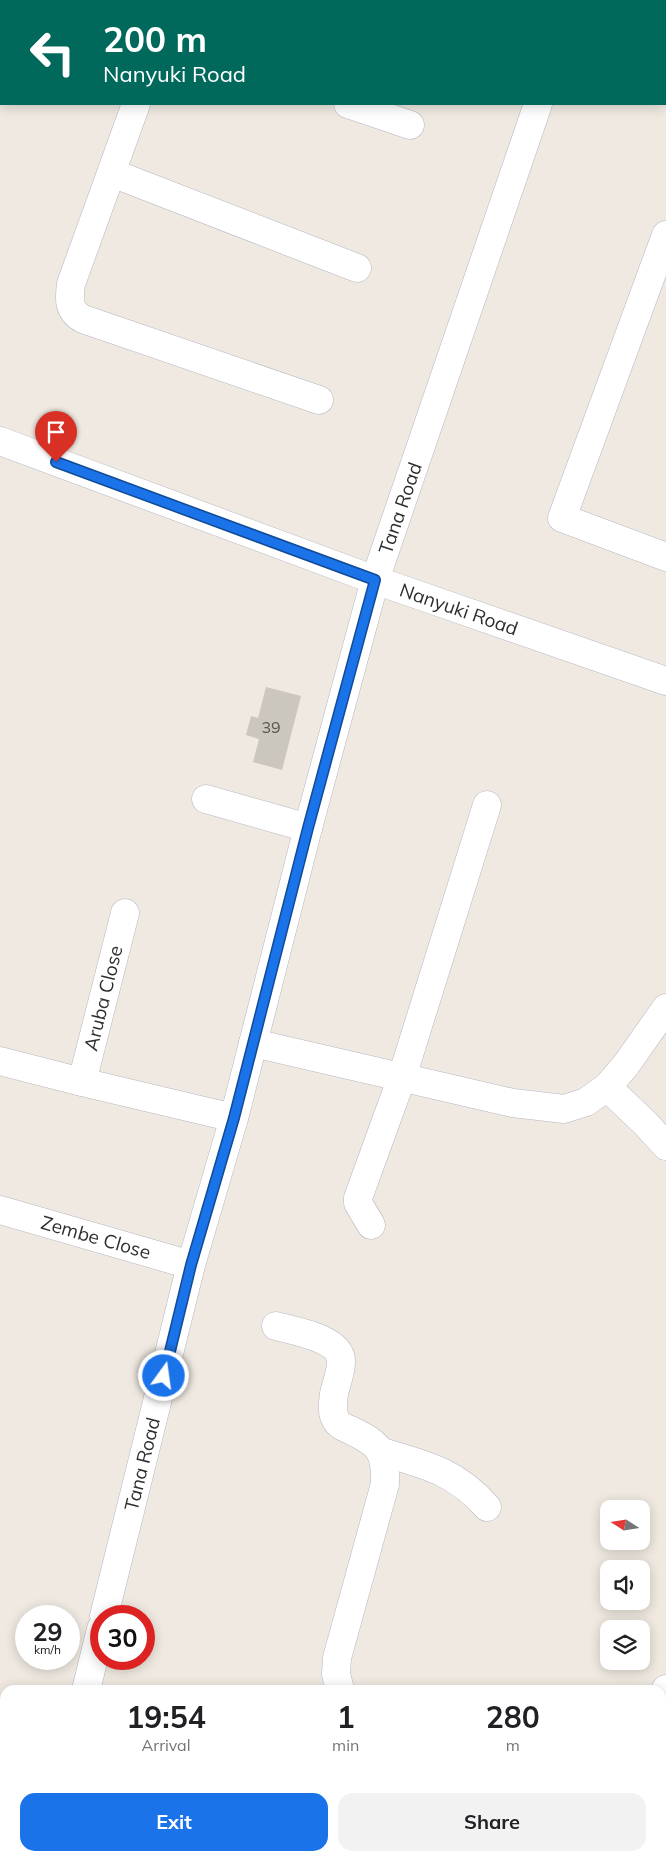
<!DOCTYPE html>
<html lang="en">
<head>
<meta charset="utf-8">
<style>
	body { margin:0; font-family:Mulish,sans-serif; background:#f2f2f2; color:#202124; height:100vh; display:flex; flex-direction:column; font-size:19px; white-space:nowrap }
	* { box-sizing:border-box; margin:0 }
	p { font-size:16px; color:#757577 }
	.icon { flex:none; width:28px; height:28px; fill:none; stroke:currentColor; stroke-width:2; stroke-linecap:round; stroke-linejoin:round }
	.map { position:relative; flex:1; overflow:hidden }
	.drawer { position:absolute; left:0px; top:1685px; width:666px; height:176px; display:flex; flex-direction:column; background:#fff; border-radius:15px 15px 0 0; box-shadow:0 2px 12px #0003 }
	.drawer>* { flex:none }
	.guide { position:absolute; left:0px; top:0px; width:666px; height:105px; box-shadow:0 2px 12px #0003; background:#00695c; color:#fff; overflow:hidden }
	.needle { width:32px; rotate:282deg }
	.tools { position:absolute; left:600px; top:1500px; display:grid; gap:10px }
	.tools a { display:grid; place-items:center; width:50px; height:50px; border-radius:10px; background:#fff; box-shadow:0 2px 12px #0003; font-size:25px }
	.speed { position:absolute; left:15px; top:1605px; display:flex; gap:10px; font-size:25px; font-weight:700; text-align:center }
	.speed>* { display:grid; place-content:center; width:65px; height:65px; border-radius:50%; background:#fff; box-shadow:0 2px 12px #0003; line-height:1 }
	.speed small { font-size:12px; font-weight:400 }
	.speed .limit { border:8px solid #d22; background:#fff; color:#111 }
	.pin { position:absolute; display:grid; place-items:center; width:42px; height:42px; color:#fff; margin:-51px -21px; border-radius:50% 50% 50% 0; rotate:-45deg; box-shadow:0 0 5px #0007 }
	.pin .icon { rotate:45deg }
	.me { position:absolute; width:55px; margin:-28px; rotate:14deg; stroke-linejoin:round; filter:drop-shadow(0 0 4px #0008) }
	.turn { display:flex; align-items:center; gap:18px; height:105px; padding:0 20px; font-size:22px }
	.turn .icon { width:65px; height:65px; stroke-width:2.5 }
	.turn b { display:block; font-size:35px; line-height:42px }
	.eta { display:flex; justify-content:space-evenly; align-items:center; height:85px; text-align:center }
	.eta b { font-size:30px; font-weight:700; line-height:35px }
	.cta { display:flex; gap:10px; margin-top:auto; padding:10px 20px }
	.cta a { flex:1; height:58px; border-radius:15px; background:#1a73e8; color:#fff; font-size:20px; font-weight:700; line-height:58px; text-align:center }
	.cta a+a { background:#f2f2f2; color:#202124 }
	.map>svg:first-child { display:block }
	.building { fill:#cbc7bf }
	.lines { fill:none; stroke-linecap:round; stroke-linejoin:round }
	.minor-casing { stroke:#b4b7c1; stroke-width:29 }
	.minor { stroke:#fff; stroke-width:28 }
	.route-casing { stroke:#114b97; stroke-width:12 }
	.route { stroke:#1a73e8; stroke-width:9 }
	.labels { text-anchor:middle; stroke-width:5; stroke-linejoin:round; paint-order:stroke }
	.number-label { font-size:16px; fill:#555452 }
	.street-label { font-size:19px; fill:#2e2e2e; stroke:#fff }
</style>
</head>
<body>
<div class="map">
<svg width="666" height="1861" viewBox="0 0 666 1861">
	<rect width="100%" height="100%" fill="#efe9e1"/>
	<path class="building" d="M266 687 301 696 282 770 253 762 259 739 246 735 251 716 258 718Z"/>
	<g class="lines">
		<defs>
			<g id="minor">
				<path d="M7 0 10 1"/>
				<path d="M447 0 450 1"/>
				<path d="M173 1V0"/>
				<path d="M574 1V0"/>
				<path d="M136 104 71 284C69 299 68 311 83 319L319 400"/>
				<path d="M348 104 410 125"/>
				<path d="M112 173 357 268"/>
				<path d="M666 235 562 518 666 557"/>
				<path d="M0 441 375 580 666 681"/>
				<path d="M206 799 308 828"/>
				<path d="M253 1043 513 1103 564 1109 586 1102 607 1087 626 1065 666 1008"/>
				<path d="M0 1061 82 1082 234 1118"/>
				<path d="M82 1082 125 913"/>
				<path d="M607 1087 645 1123 666 1146"/>
				<path d="M0 1210 191 1265"/>
				<path d="M371 1225 358 1203V1198L402 1077 487 805"/>
				<path d="M276 1326C294 1331 339 1338 341 1360 342 1371 336 1383 334 1394 333 1403 331 1412 336 1420 339 1426 346 1428 352 1431 380 1444 386 1452 385 1484L337 1658 336 1674 340 1690"/>
				<path d="M382 1452C426 1465 455 1471 487 1507"/>
				<path d="M104 1616 191 1265 234 1118 308 828 375 580 538 104"/>
				<path d="M86 1690 101 1629"/>
				<path d="M661 1702 666 1689"/>
				<path d="M44 1861 45 1856"/>
				<path d="M207 1861 208 1856"/>
				<path d="M347 1861 348 1856"/>
			</g>
		</defs>
		<use href="#minor" class="minor-casing"/>
		<use href="#minor" class="minor"/>
	</g>
	<g class="lines">
		<defs>
			<path id="route" d="M56 462 375 580 308 828 234 1118 191 1265 164 1376"/>
		</defs>
		<use href="#route" class="route-casing"/>
		<use href="#route" class="route"/>
	</g>
	<g class="labels">
		<g class="number-label">
			<text x="271" y="733">39</text>
		</g>
		<g class="street-label">
			<text transform="translate(400 508) rotate(-71)" y="7">Tana Road</text>
			<text transform="translate(459 609) rotate(19)" y="7">Nanyuki Road</text>
			<text transform="translate(103 998) rotate(-76)" y="7">Aruba Close</text>
			<text transform="translate(96 1237) rotate(16)" y="7">Zembe Close</text>
			<text transform="translate(142 1464) rotate(-76)" y="7">Tana Road</text>
		</g>
	</g>
</svg>
<div class="tools">
<a><svg class="needle" viewBox="-14 -14 28 28"><path d="M0-13l5 13h-10z" fill="#e53935"/><path d="M0 13l5-13h-10z" fill="#757577"/></svg></a>
<a><svg class="icon" aria-label="sound" viewBox="0 0 24 24"><path d="M4 9h4l5-4v14l-5-4H4zM17 9q2 3 0 6"/></svg></a>
<a><svg class="icon" aria-label="layers" viewBox="0 0 24 24"><path d="M12 4l9 5-9 5-9-5zM3 14l9 5 9-5"/></svg></a>
</div>
<div class="speed"><div>29<small>km/h</small></div><div class="limit">30</div></div>
<div class="pin" style="left:56px;top:462px;background:#d93025"><svg class="icon" aria-label="arrive" viewBox="0 0 24 24"><path d="M6 21V4h12l-3 4 3 4H6"/></svg></div>
<svg class="me" style="left:164px;top:1376px" viewBox="-20 -20 40 40"><circle r="17" fill="#1a73e8" stroke="#fff" stroke-width="3"/><path d="M0-11L8 9 0 5-8 9z" fill="#fff"/></svg>
<div class="guide">
<div class="turn"><svg class="icon" aria-label="left" viewBox="0 0 24 24"><path d="M17 20v-9H6M10 6l-5 5 5 5"/></svg><div><b>200 m</b>Nanyuki Road</div></div>
</div>
<section class="drawer">
<div class="eta">
<div><b>19:54</b><p>Arrival</p></div>
<div><b>1</b><p>min</p></div>
<div><b>280</b><p>m</p></div>
</div>
<div class="cta"><a>Exit</a><a>Share</a></div>
</section>
</div>
</body>
</html>
